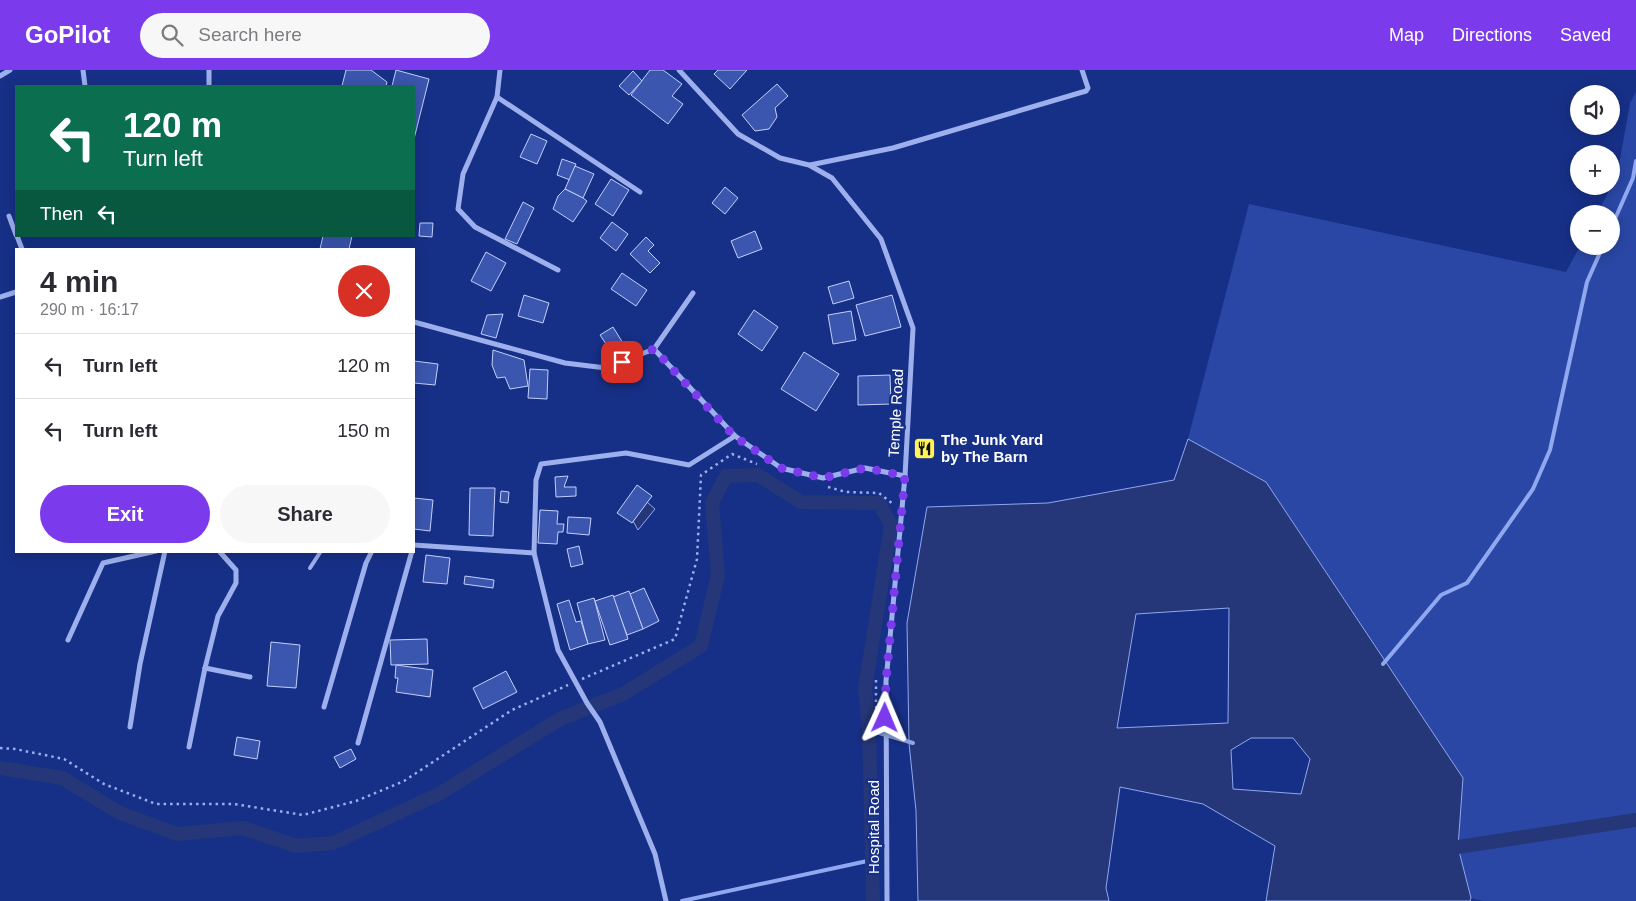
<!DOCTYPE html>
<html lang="en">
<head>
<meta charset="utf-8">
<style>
	body { margin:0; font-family:Arial,sans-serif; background:#f7f7f7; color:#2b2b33; height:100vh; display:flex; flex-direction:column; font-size:19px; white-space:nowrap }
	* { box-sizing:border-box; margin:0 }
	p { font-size:16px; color:#7c7c81 }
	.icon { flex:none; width:28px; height:28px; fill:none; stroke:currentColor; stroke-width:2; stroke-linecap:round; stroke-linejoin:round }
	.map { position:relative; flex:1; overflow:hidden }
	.drawer { position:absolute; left:15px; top:178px; width:400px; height:305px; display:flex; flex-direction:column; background:#fff; border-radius:0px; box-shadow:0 2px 12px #0003 }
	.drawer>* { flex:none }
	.hud { position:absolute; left:15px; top:15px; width:400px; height:152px; border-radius:0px; box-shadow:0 2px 12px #0003; background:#0b6e4f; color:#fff; overflow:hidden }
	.controls { position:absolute; left:1570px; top:15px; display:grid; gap:10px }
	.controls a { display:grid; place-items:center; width:50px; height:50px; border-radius:50%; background:#fff; box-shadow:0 2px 12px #0003; font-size:25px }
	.pin { position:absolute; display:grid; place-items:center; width:42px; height:42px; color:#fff; margin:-21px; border-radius:10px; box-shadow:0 2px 8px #0006 }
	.me { position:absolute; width:55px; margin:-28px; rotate:1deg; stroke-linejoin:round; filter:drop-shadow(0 0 4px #0008) }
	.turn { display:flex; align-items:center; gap:18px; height:105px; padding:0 25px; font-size:22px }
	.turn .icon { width:65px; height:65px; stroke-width:2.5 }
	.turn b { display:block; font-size:35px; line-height:42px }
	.then { display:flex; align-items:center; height:48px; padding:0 25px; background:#0003; gap:10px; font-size:19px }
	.round { display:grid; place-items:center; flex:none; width:52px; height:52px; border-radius:26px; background:#f7f7f7 }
	.headline { display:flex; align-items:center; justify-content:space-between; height:85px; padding:0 25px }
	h1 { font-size:30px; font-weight:800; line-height:38px }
	.button { display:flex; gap:10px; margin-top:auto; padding:10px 25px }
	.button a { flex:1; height:58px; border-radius:30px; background:#7c3aed; color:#fff; font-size:20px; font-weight:800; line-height:58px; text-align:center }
	.button a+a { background:#f7f7f7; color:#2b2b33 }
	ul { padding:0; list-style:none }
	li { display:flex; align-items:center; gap:15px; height:65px; padding:0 25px; border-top:1px solid #e1e1e2 }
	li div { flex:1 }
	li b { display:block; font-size:19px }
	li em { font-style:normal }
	header { display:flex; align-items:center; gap:30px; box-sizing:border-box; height:70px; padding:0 25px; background:#7c3aed; color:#fff }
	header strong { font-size:24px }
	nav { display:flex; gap:28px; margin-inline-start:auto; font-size:18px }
	.search { width:350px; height:45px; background:#f7f7f7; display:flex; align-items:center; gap:12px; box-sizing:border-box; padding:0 18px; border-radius:28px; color:#7c7c81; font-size:19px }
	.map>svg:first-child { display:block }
	.green { fill:#2a47a5 }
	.water { fill:#253778; stroke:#90a8f0; fill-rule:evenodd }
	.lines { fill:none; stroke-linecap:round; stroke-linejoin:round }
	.stream { stroke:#90a8f0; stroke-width:4 }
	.canal { stroke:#253778; stroke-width:14 }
	.building { fill:#3b56ae; stroke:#c3d0fa }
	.path { stroke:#9db0ed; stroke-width:2.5; stroke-dasharray:2.5 4; stroke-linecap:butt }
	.service { stroke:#9db0ed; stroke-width:4 }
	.minor { stroke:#9db0ed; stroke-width:5 }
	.route { stroke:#7c3aed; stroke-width:9; stroke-dasharray:0 16.2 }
	.labels { text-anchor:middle; stroke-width:5; stroke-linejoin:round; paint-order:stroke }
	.street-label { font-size:15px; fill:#fff; stroke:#173087 }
	.poi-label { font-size:15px; font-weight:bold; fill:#fff; stroke:#173087; text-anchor:start }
</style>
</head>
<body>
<header>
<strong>GoPilot</strong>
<div class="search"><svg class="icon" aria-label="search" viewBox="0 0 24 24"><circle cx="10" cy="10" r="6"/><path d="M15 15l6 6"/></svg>Search here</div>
<nav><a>Map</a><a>Directions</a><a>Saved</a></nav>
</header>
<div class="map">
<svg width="1636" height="831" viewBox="0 0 1636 831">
	<rect width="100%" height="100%" fill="#173087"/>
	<path class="green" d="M1636 22V831H1483L1471 828 1458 777 1463 708 1266 412 1188 369 1249 134 1566 202 1580 176H1611V144H1597L1617 106 1630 33Z"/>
	<g class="water">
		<path d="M1188 369 1266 412 1463 708 1458 777 1471 828 1470 831H1266L1275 776 1203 734 1120 717 1106 818 1109 831H918L916 741 909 673 907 553 927 437 1048 433 1174 410ZM1229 538 1228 653 1117 658 1136 544ZM1251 668H1293L1310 689 1301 724 1233 719 1231 680Z"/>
		<path d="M647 432 655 439 638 460 633 451Z"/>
	</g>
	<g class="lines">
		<g class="stream">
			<path d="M1611 158 1633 108 1636 91"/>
			<path d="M1383 594 1441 525 1467 513 1533 419 1550 380 1587 212 1603 176"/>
			<path d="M869 660 913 673"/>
			<path d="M682 831 872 790"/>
		</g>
		<g class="canal">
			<path d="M0 698 62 708 120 743 177 764 243 758 296 776 333 773 439 724 560 649 623 624 701 576 718 505 712 433 726 406 758 405 801 432 879 433 891 455 865 619 869 660 873 831"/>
			<path d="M1458 777 1636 750"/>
		</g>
	</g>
	<g class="building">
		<path d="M346 0H371L387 12 386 16H342Z"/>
		<path d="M396 0 429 9 414 69V16H392Z"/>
		<path d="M650 0H663L682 14 672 26 683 34 668 54 631 25Z"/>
		<path d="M718 0H747L730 19 714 4Z"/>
		<path d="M633 1 642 11 629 25 619 16Z"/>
		<path d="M777 14 788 26 775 38 777 47 769 59 755 61 742 45Z"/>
		<path d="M531 64 547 71 537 94 520 87Z"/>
		<path d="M562 89 576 94 570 110 557 105Z"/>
		<path d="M575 96 594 104 583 128 565 119Z"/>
		<path d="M611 109 629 120 613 146 595 134Z"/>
		<path d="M725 117 738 128 725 144 712 133Z"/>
		<path d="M565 119 583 128 587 131 573 152 553 139 558 126Z"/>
		<path d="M523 132 534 138 517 174 505 169Z"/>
		<path d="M612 152 628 164 616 181 600 168Z"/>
		<path d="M420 153H433L432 167 419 166Z"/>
		<path d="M755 161 762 179 738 188 731 171Z"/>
		<path d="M323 166H352L349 179H320Z"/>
		<path d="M646 167 654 175 648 181 660 193 650 203 630 184Z"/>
		<path d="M486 182 506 193 491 221 471 211Z"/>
		<path d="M622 203 647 220 636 236 611 219Z"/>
		<path d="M849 211 854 228 833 234 828 217Z"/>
		<path d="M524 225 549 233 543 253 518 246Z"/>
		<path d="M892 225 901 257 865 266 856 235Z"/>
		<path d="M754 240 778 257 762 281 738 264Z"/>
		<path d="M851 241 856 270 833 274 828 245Z"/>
		<path d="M503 244 496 268 481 264 487 245Z"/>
		<path d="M613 257 626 278 614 286 600 265Z"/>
		<path d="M493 280 524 290 528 316 510 319 505 307 497 308 492 295Z"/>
		<path d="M804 282 839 304 816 341 781 319Z"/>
		<path d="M414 291 438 294 435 315 414 313Z"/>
		<path d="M530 299 548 300 547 329 528 328Z"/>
		<path d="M890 305 891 334 858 335V306Z"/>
		<path d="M568 406 564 417H576V426L556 427 555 407Z"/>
		<path d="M637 415 652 426 632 453 617 443Z"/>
		<path d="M470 418H495L493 466 469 465Z"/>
		<path d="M501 421 509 422 508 433 500 432Z"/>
		<path d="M414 428 433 430 430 461 414 459Z"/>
		<path d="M540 440 558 441 557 454H564L563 462H558L557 474 538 473Z"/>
		<path d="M568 447 591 448 589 465 567 463Z"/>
		<path d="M579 476 583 494 571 497 567 479Z"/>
		<path d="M426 485 450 488 447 514 423 512Z"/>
		<path d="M465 506 494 510 493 518 464 514Z"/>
		<path d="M644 518 659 551 643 559 630 524Z"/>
		<path d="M629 521 643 559 627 565 613 527Z"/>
		<path d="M613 525 628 569 610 575 595 531Z"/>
		<path d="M594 528 605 570 588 574 577 533Z"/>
		<path d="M569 530 576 552 581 551 588 574 570 580 557 534Z"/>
		<path d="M427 569 428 594 391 595 390 570Z"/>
		<path d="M271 572 300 575 296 618 267 616Z"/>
		<path d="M396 595 433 600 430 627 396 622 398 608H395Z"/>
		<path d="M506 601 517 622 483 639 473 618Z"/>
		<path d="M237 667 260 671 257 689 234 685Z"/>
		<path d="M351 679 356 689 340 698 334 687Z"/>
	</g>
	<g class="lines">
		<g class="path">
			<path d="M828 417 846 422 879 423 893 434"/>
			<path d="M582 609 675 569 697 489 701 405 732 384 757 394"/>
			<path d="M876 610V652"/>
			<path d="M0 678 15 679 64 689 104 714 156 734H234L303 745 356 731 404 711 512 640 568 615"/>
		</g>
		<path class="service" d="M310 498 321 481"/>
		<g class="minor">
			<path d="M83 0 85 16"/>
			<path d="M209 0V16"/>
			<path d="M500 0 497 27 463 104 458 139 475 157 558 200"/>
			<path d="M679 0 738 64 780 88 809 95 832 108 881 169 913 258 905 406 886 611 887 831"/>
			<path d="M0 6 10 0"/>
			<path d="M497 27 640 122"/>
			<path d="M810 95 893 78 1086 21 1088 18 1082 0"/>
			<path d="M9 146 16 165"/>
			<path d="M17 166 22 179"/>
			<path d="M0 227 16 222"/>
			<path d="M414 252 565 293 606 298 654 279 693 223"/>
			<path d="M654 279 735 366 781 398 823 408 865 398 905 406"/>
			<path d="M414 475 534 483"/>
			<path d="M68 570 103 493 156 481"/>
			<path d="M205 598 250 607"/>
			<path d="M324 637 366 493 372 481"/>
			<path d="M130 657 140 594 165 481"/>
			<path d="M358 673 412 481"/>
			<path d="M189 677 205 598 218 546 236 513V500L219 481"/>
			<path d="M666 831 655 784 600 652 587 633 558 580 534 483 536 410 541 394 626 383 689 395 735 366"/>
		</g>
	</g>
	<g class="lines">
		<path class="route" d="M622 292 654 279 734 366 781 398 823 408 865 398 905 406 886 611 885 648"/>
	</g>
	<defs>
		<symbol id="restaurant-square" viewBox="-11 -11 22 22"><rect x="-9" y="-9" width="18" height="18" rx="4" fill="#fff35a" stroke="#173087"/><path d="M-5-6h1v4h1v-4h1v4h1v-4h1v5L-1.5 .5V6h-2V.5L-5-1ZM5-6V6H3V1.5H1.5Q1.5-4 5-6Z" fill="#111"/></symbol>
	</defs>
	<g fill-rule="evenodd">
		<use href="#restaurant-square" x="912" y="366" width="25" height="25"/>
	</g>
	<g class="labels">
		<g class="street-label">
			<text transform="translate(896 343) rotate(-87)" y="5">Temple Road</text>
			<text transform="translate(874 757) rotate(-90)" y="5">Hospital Road</text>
		</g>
		<g class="poi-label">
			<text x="941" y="375">The Junk Yard<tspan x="941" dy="17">by The Barn</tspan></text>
		</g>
	</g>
</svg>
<div class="controls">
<a><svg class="icon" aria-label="sound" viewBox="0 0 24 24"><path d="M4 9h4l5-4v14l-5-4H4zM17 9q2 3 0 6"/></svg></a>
<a>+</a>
<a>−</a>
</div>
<div class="pin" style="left:622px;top:292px;background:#d93025"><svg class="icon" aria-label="arrive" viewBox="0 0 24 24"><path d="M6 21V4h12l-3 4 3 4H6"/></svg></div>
<svg class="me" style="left:885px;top:648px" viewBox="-20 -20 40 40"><path d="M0-17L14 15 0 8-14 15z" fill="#7c3aed" stroke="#fff" stroke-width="4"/></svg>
<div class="hud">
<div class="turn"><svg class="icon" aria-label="left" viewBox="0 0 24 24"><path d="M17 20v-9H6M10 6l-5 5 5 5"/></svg><div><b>120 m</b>Turn left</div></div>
<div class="then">Then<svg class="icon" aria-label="left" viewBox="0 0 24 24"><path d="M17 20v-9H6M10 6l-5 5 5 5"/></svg></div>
</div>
<section class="drawer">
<div class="headline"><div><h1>4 min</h1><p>290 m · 16:17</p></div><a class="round" style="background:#d93025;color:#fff"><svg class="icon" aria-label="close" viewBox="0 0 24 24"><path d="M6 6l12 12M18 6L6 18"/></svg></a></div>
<ul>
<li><svg class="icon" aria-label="left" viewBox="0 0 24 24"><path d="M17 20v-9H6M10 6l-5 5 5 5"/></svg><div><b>Turn left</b></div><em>120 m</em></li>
<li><svg class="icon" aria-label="left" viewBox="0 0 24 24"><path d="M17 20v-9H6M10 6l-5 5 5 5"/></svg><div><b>Turn left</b></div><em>150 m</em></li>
</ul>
<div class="button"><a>Exit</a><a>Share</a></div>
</section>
</div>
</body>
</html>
